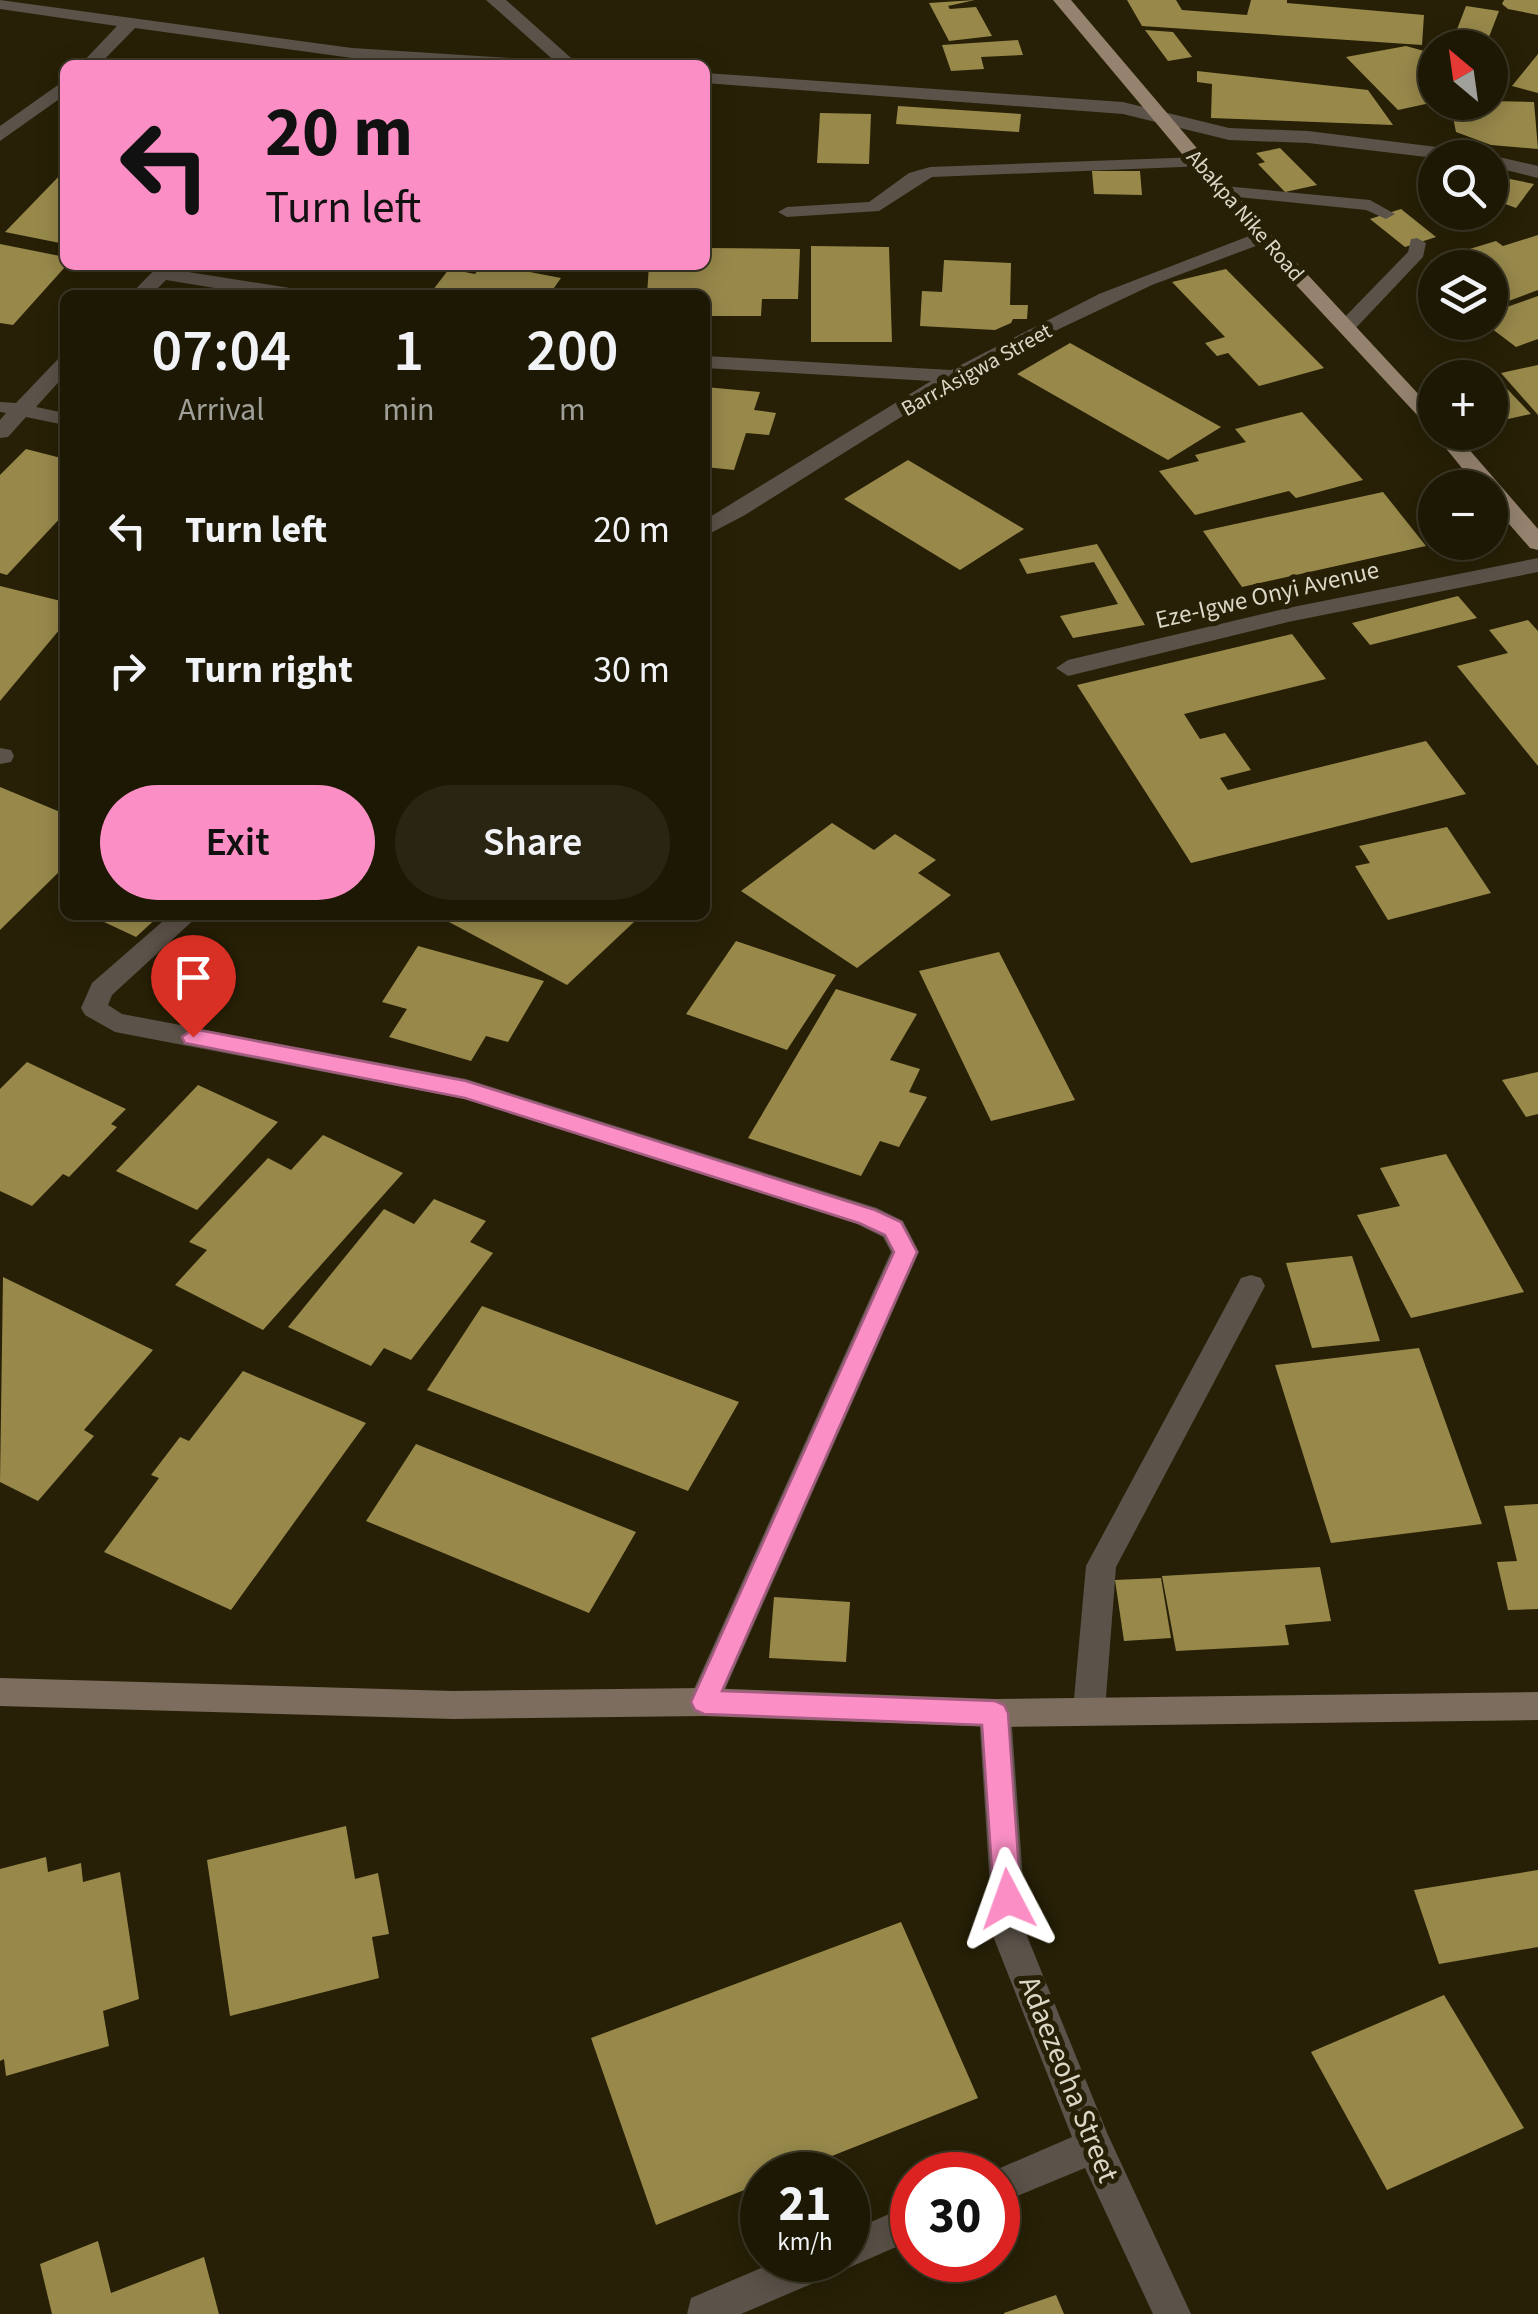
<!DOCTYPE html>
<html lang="en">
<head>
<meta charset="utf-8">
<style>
	body { margin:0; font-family:"Source Sans 3",sans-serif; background:#2a2513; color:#f1f3f6; height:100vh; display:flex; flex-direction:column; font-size:38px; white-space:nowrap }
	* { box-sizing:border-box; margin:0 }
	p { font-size:32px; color:#a0a09a }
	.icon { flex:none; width:55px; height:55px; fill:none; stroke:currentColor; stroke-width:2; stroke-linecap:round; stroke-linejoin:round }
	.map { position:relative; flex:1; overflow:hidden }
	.details { position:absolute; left:60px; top:290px; width:650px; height:630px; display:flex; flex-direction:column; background:#1d1804; border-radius:15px; box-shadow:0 5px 25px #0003,0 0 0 2px #3b3726 }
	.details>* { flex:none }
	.top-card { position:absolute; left:60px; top:60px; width:650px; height:210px; border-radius:15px; box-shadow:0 5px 25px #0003,0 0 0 2px #3b3726; background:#fb8fc5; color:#111; overflow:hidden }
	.needle { width:65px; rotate:331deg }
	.fabs { position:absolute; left:1418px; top:30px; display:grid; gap:20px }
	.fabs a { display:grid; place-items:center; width:90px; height:90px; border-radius:50%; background:#1d1804; box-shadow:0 5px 25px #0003,0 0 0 2px #3b3726; font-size:50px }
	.speed { position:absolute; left:740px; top:2152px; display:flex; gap:20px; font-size:50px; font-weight:700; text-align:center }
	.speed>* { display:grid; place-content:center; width:130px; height:130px; border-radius:50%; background:#1d1804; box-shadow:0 5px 25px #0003,0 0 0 2px #3b3726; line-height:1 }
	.speed small { font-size:25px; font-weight:400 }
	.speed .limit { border:15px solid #d22; background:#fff; color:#111 }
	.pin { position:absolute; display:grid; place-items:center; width:85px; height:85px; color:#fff; margin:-102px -42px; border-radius:50% 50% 50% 0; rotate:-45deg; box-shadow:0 0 10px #0007 }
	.pin .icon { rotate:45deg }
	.me { position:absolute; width:110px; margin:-55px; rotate:356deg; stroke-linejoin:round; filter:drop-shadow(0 0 8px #0008) }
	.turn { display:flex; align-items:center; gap:35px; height:210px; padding:0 40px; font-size:45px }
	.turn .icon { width:130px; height:130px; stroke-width:2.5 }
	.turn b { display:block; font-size:70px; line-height:85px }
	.eta { display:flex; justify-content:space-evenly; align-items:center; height:170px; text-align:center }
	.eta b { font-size:60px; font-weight:600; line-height:70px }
	.action { display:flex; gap:20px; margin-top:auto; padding:20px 40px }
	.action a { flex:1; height:115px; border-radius:60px; background:#fb8fc5; color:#111; font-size:40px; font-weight:600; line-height:115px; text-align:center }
	.action a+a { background:#2a2513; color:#f1f3f6 }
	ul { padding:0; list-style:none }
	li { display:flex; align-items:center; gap:30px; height:140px; padding:0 40px }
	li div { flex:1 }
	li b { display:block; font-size:38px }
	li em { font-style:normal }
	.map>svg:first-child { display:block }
	.building { fill:#98894b }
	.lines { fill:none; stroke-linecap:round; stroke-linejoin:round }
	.service { fill:#5b5249; fill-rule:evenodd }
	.minor { fill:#5b5249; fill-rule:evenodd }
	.secondary { fill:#7c6d5f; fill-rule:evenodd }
	.primary { fill:#95836f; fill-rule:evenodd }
	.route { fill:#fb8fc5; stroke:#a35d80; stroke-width:2.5 }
	.labels { text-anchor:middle; stroke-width:10; stroke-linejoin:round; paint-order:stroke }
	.far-street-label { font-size:22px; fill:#dad7c7; stroke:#272006 }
	.street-label { font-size:25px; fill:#dad7c7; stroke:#272006 }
	.near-street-label { font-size:30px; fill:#dad7c7; stroke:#272006 }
</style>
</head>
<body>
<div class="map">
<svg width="1538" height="2314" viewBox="0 0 1538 2314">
	<rect width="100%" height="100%" fill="#272006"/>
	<g class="building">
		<path d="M975 0 948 6 950 9 976 7 992 36 949 41 929 3Z"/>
		<path d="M1127 0H1176L1182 10 1247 15 1251 0H1287V3L1424 15 1422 45 1142 26Z"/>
		<path d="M1504 0H1538V15L1508 9 1502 4Z"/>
		<path d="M1466 6 1499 11 1489 37 1456 32Z"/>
		<path d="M1145 30 1173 32 1192 57 1168 61Z"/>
		<path d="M1018 40 1023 55 981 57 984 69 951 71 942 45Z"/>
		<path d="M1406 46 1435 54V88L1424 90 1435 102 1398 110 1346 57Z"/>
		<path d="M1538 54V93L1512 86Z"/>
		<path d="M1197 71 1368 90 1393 125 1211 118 1212 84 1197 82Z"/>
		<path d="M1490 101 1534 102 1538 149 1491 145 1456 132 1450 102Z"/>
		<path d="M898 106 1021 114 1019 132 896 124Z"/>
		<path d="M820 113 871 114 869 164 817 163Z"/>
		<path d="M1280 148 1317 185 1285 192 1258 164 1265 162 1256 153Z"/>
		<path d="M65 170V244L5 232Z"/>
		<path d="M1092 171H1140L1142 195 1094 194Z"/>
		<path d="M1490 175 1534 184 1516 208 1500 202Z"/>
		<path d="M1401 209 1436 237 1405 247 1370 219Z"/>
		<path d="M1538 235V290L1490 308V268H1439L1430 261 1496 241 1503 246Z"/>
		<path d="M0 244 65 257V267L13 325 0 323Z"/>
		<path d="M811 246 889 247 892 342H811Z"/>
		<path d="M705 248 800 249 798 299H762L761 316H705V295H647L649 265H705Z"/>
		<path d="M944 260 1011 263 1010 305H1028L1027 319H1013L1011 323 995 330 920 326 922 291 942 292Z"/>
		<path d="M482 265H494L561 278 549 295H429L449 269 475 274Z"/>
		<path d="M1226 269 1324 368 1259 386 1228 353 1217 356 1205 343 1225 337 1172 282Z"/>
		<path d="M1538 296V339L1516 347 1483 322H1490V313Z"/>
		<path d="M1070 343 1221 427 1168 460 1017 374Z"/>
		<path d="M1538 365V415L1501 373Z"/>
		<path d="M1492 373 1531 414 1508 419 1490 400V378H1478Z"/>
		<path d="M705 387 760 392 754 410 776 413 769 435 746 433 734 470 705 467Z"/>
		<path d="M1302 412 1363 480 1296 498 1289 491 1195 515 1159 471 1199 461 1195 455 1246 442 1235 429Z"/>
		<path d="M26 449 65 459V513L7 575 0 573V475Z"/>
		<path d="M908 460 1024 529 960 570 844 499Z"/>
		<path d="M1383 492 1426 546 1242 587 1203 531Z"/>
		<path d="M1097 544 1145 625 1073 638 1060 616 1118 604 1094 562 1027 574 1019 559Z"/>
		<path d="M0 586 65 602V623L0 701Z"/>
		<path d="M1458 596 1477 618 1370 645 1352 623Z"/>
		<path d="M1528 620 1538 631V766L1457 666 1508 653 1489 630Z"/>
		<path d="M1292 634 1326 679 1184 714 1200 739 1225 733 1251 770 1220 778 1228 790 1426 741 1466 794 1191 863 1077 685Z"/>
		<path d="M0 787 65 814V866L0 930Z"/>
		<path d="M832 823 874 850 895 834 936 860 918 873 951 895 857 968 741 891Z"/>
		<path d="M1447 827 1491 893 1388 920 1355 866 1370 863 1359 846Z"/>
		<path d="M109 915H160L136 937 102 921Z"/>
		<path d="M457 915H624L635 921 567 985 449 922Z"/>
		<path d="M736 941 836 975 787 1050 686 1014Z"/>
		<path d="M418 946 544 981 508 1042 486 1036 471 1061 389 1037 407 1009 382 1002Z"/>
		<path d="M999 952 1075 1100 991 1121 919 971Z"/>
		<path d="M836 989 917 1014 890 1060 920 1069 909 1092 927 1097 899 1147 880 1141 861 1176 748 1138Z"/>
		<path d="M27 1062 126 1109 111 1124 117 1127 69 1177 63 1174 32 1206 0 1191V1089Z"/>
		<path d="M1538 1072V1114L1526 1117 1502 1080Z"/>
		<path d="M198 1085 278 1122 197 1210 116 1171Z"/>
		<path d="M323 1135 403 1173 263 1330 175 1285 207 1250 189 1242 268 1158 291 1170Z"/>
		<path d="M1446 1154 1524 1292 1411 1318 1357 1215 1400 1206 1380 1168Z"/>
		<path d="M434 1199 486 1221 470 1242 493 1253 411 1360 384 1348 371 1366 288 1327 384 1209 414 1224Z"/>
		<path d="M1352 1256 1380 1341 1312 1348 1286 1263Z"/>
		<path d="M3 1277 153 1350 84 1430 94 1436 38 1501 0 1482Z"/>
		<path d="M482 1306 739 1402 688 1491 427 1390Z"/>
		<path d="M1419 1348 1482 1524 1331 1543 1275 1365Z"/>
		<path d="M243 1371 366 1423 231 1610 104 1552 159 1478 151 1475 180 1437 189 1441Z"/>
		<path d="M416 1444 636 1532 589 1613 366 1521Z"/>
		<path d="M1538 1504V1609L1508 1610 1497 1562 1517 1561 1504 1506Z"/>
		<path d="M1320 1567 1331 1621 1285 1625 1289 1645 1176 1651 1162 1576Z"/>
		<path d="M1161 1578 1171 1638 1124 1641 1115 1580Z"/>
		<path d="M774 1597 850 1602 846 1662 769 1658Z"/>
		<path d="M346 1826 355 1879 378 1873 389 1934 372 1937 379 1978 230 2016 207 1860Z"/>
		<path d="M46 1857 48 1872 81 1863 83 1882 120 1872 139 1999 103 2011 109 2046 6 2076 4 2059 0 2061V1869Z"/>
		<path d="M1538 1870V1947L1439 1964 1414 1890Z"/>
		<path d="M901 1922 978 2098 784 2175H762V2183L656 2225 591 2038Z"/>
		<path d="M1444 1995 1524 2128 1387 2190 1311 2052Z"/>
		<path d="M98 2241 111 2293 204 2257 219 2314H52L40 2264Z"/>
		<path d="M1056 2295 1064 2314H1004V2313Z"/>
	</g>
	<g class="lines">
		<g class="service">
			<path d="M1200 157 1206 158V166L932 177 879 211 787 217 778 212 787 207 869 202 909 173 930 167Z"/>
			<path d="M1224 186 1370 200 1395 214 1386 219 1366 210 1218 195V187Z"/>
			<path d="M1417 238 1426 243 1423 257 1353 331H1339V323L1408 252 1411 239Z"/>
		</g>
		<g class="minor">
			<path d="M0 0 352 48 541 60 550 65H455L352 58 135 28 99 65H80L117 26 0 9Z"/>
			<path d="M486 0H506L579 65H559Z"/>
			<path d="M705 73 1123 102 1229 128 1308 131 1477 152 1538 166V178L1490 166V158H1435L1308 143 1229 140 1123 114 705 83Z"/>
			<path d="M65 80V95L0 141V126Z"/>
			<path d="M1262 231 1269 233V241L1152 285 1038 339 933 397 745 515 705 536V520L931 381 705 368V356L951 370 1099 294Z"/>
			<path d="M159 265H180L176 270 296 289 306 295H258L166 280 151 295H130Z"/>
			<path d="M65 357V375L36 407 65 413V425L26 417 8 437 0 438V420L6 413 0 412V402L16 403 58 359Z"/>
			<path d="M1538 558V572L1288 622 1068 676 1056 668 1068 660 1288 608Z"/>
			<path d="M0 748 11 750 14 756 11 762 0 764Z"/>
			<path d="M170 915H199L112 995 108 1005 122 1014 466 1079 877 1208 903 1221 919 1252 715 1712 704 1716 693 1712 688 1702 891 1252 883 1237 857 1224 465 1099 115 1032 85 1015 81 1008 92 983Z"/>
			<path d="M1251 1275 1261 1278 1265 1286 1116 1567 1105 1710 1100 1720 1089 1724 1078 1720 1073 1710 1086 1566 1241 1278Z"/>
			<path d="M995 1699 1006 1703 1011 1713 1027 1936 1108 2135 1191 2314H1153L1085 2168 998 2204V2175H984L1072 2137 993 1936 979 1713 984 1703Z"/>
			<path d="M912 2204V2240L848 2268 840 2265 837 2273 741 2314H687L691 2298 780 2260H848V2232Z"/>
		</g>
		<path class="secondary" d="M0 1678 453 1691 704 1688 995 1699 1538 1692V1720L995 1727 704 1716 453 1719 0 1706Z"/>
		<path class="primary" d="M1053 0H1071L1269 233 1435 412V432H1454L1538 529V550L1530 548 1490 502V488H1478L1432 431 1255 241Z"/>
	</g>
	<path class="route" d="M193 1029 466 1081 875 1210 901 1222 917 1252 722 1691 995 1701 1004 1705 1008 1713 1021 1899 1017 1908 1008 1912 998 1908 994 1899 982 1725 704 1714 695 1710 691 1702 894 1252 885 1235 859 1223 465 1098 185 1043 182 1037Z"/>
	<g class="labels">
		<g class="far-street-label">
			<text transform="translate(1246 215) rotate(49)" y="8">Abakpa Nike Road</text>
			<text transform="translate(976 369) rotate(-29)" y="8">Barr.Asigwa Street</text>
		</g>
		<g class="street-label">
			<text transform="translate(1267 594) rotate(-13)" y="9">Eze-Igwe Onyi Avenue</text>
		</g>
		<g class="near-street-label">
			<text transform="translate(1069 2079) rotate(68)" y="10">Adaezeoha Street</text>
		</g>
	</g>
</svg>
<div class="fabs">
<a><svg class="needle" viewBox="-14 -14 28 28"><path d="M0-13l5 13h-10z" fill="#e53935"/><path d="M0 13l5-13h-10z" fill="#a0a09a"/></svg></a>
<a><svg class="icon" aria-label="search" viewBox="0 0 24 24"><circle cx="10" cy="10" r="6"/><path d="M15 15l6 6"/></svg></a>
<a><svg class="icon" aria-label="layers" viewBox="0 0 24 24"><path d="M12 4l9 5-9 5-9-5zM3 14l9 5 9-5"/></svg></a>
<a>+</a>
<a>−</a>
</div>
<div class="speed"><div>21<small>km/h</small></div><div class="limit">30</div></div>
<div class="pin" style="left:193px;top:1037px;background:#d93025"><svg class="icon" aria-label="arrive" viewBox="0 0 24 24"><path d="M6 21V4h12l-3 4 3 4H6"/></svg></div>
<svg class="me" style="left:1008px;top:1899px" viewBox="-20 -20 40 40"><path d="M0-17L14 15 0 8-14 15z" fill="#fb8fc5" stroke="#fff" stroke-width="4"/></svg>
<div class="top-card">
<div class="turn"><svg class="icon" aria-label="left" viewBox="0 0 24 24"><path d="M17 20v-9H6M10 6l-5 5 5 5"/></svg><div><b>20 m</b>Turn left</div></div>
</div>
<section class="details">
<div class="eta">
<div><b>07:04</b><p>Arrival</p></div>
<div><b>1</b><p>min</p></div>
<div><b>200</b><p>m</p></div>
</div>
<ul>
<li><svg class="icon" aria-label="left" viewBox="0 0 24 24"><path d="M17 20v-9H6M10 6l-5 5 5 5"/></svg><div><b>Turn left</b></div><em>20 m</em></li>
<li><svg class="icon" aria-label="right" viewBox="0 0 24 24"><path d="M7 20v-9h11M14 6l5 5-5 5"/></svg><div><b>Turn right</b></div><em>30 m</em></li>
</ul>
<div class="action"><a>Exit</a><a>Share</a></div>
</section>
</div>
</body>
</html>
